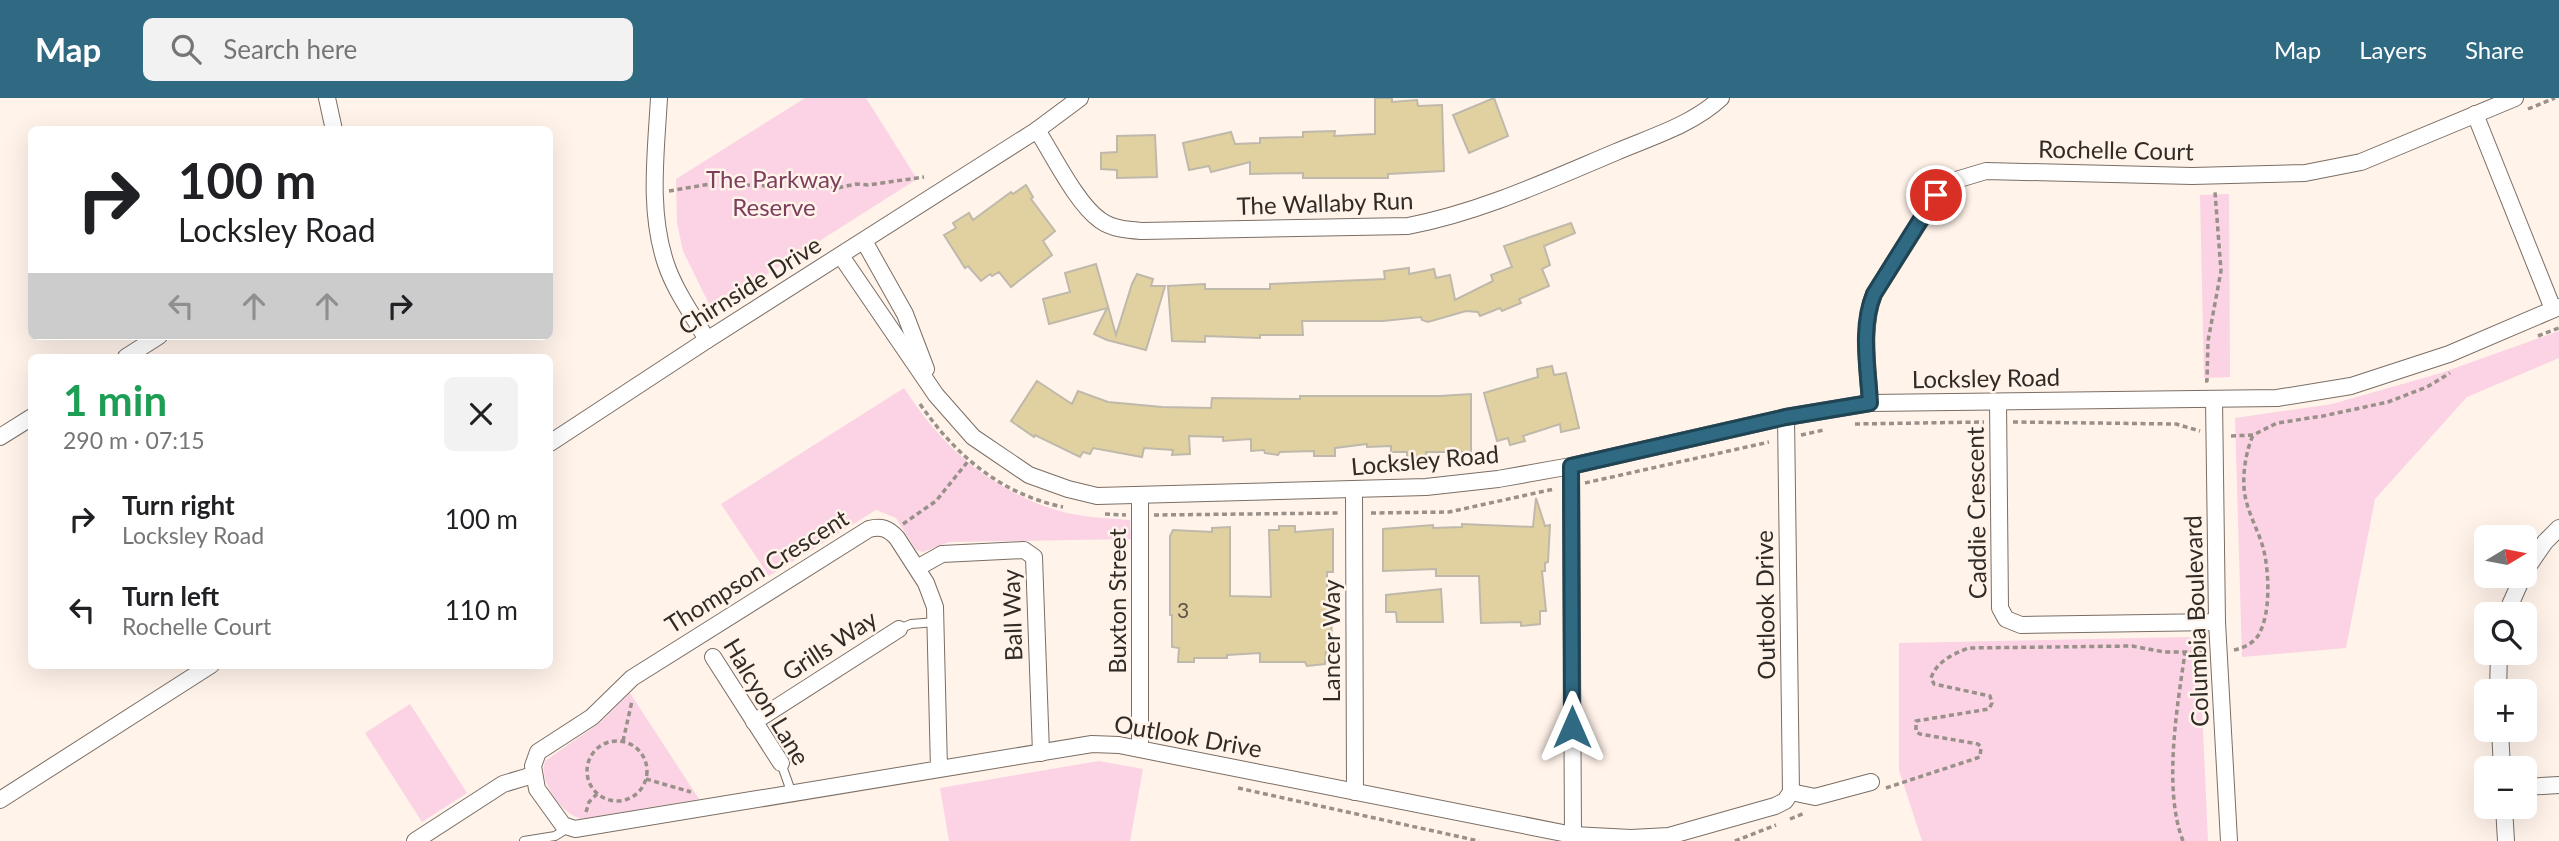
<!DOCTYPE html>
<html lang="en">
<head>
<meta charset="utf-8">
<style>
	body { margin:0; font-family:Lato,sans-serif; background:#f2f2f2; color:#202124; height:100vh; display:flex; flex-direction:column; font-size:26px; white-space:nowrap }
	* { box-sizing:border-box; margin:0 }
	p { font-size:23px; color:#757577 }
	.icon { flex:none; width:38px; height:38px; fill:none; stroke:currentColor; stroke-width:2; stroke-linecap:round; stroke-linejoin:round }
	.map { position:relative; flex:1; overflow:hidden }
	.panel { position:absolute; left:28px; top:256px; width:525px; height:315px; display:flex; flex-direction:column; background:#fff; border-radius:10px; box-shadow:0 7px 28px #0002 }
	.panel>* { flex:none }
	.hud { position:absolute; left:28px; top:28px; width:525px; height:214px; border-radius:10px; box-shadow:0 7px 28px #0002; background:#fff; color:#202124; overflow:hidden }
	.needle { width:46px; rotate:80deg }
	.tools { position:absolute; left:2474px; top:427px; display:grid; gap:14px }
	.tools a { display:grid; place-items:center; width:63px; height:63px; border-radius:10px; background:#fff; box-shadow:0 7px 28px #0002; font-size:35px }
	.pin { position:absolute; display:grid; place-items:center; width:60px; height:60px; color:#fff; margin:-30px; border:4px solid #fff; border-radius:50%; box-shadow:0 2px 7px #0007 }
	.me { position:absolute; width:77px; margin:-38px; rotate:0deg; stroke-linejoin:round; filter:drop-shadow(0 0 5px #0008) }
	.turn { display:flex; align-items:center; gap:24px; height:147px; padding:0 35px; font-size:32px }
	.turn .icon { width:91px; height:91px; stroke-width:2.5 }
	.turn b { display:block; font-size:49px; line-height:60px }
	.lanes { display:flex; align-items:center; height:66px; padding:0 35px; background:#0003; justify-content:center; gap:35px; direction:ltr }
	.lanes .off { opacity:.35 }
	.round { display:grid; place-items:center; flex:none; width:74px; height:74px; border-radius:10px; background:#f2f2f2 }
	.headline { display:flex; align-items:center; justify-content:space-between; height:119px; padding:0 35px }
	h1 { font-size:42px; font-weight:700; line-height:52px; color:#1e9e55 }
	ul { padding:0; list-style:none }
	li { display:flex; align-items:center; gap:21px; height:91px; padding:0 35px }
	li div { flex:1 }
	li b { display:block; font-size:26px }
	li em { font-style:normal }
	header { display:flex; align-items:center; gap:42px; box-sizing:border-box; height:98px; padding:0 35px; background:#2f6982; color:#fff }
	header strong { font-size:33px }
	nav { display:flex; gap:38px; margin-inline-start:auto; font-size:24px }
	.search { width:490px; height:63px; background:#f2f2f2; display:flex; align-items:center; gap:18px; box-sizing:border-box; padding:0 24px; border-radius:10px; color:#757577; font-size:26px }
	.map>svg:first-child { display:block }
	.green { fill:#fbd3e4 }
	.building { fill:#e2d1a0; stroke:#beb9aa; stroke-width:2 }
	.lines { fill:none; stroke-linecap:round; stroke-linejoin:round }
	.service-casing { stroke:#7a6e65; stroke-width:10 }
	.minor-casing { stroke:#7a6e65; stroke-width:18 }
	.path { stroke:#999089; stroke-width:3.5; stroke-dasharray:5 3.5; stroke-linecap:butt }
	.service { stroke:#fff; stroke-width:8 }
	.minor { stroke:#fff; stroke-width:16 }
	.route-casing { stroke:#1f4454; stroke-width:18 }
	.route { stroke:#2f6982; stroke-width:12 }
	.labels { text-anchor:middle; stroke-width:5; stroke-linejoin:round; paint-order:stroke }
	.number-label { font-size:21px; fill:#5d5445 }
	.street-label { font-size:24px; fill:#312b27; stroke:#fff3ea }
	.park-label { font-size:24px; fill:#7d3d5d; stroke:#fff3ea }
</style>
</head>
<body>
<header>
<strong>Map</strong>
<div class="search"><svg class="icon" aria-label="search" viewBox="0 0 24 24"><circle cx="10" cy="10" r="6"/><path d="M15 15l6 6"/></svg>Search here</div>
<nav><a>Map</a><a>Layers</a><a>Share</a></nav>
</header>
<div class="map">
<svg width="2559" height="743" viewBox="0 0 2559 743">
	<rect width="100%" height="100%" fill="#fff3ea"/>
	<g class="green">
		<path d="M805 0H866L917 81 725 203 709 206 683 153 677 125 676 81Z"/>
		<path d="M2229 96 2230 279 2204 280 2200 97Z"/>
		<path d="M2559 233V260L2467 299 2375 401 2346 550 2242 559 2235 320 2332 306 2441 275Z"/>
		<path d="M904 290C940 346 986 388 1050 410 1076 419 1103 420 1130 422L1131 441 949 444 923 454 916 452 896 420 876 412 769 478 721 406Z"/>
		<path d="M2189 539 2199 545 2208 743H1922L1899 672V545Z"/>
		<path d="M630 595 699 701 581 721C562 716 538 684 545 663L601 624Z"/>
		<path d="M410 606 467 695 422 724 365 635Z"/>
		<path d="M1099 663 1143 671 1130 743H949L940 690Z"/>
	</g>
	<g class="building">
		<path d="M1375 0H1392V4L1417 2 1418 8 1442 7 1444 73 1388 76V80H1303V75L1250 76V64L1211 74 1209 68 1189 72 1183 45 1231 34 1235 46 1260 45V40L1303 39V34L1335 33 1334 38 1375 36Z"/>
		<path d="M1494 0 1508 38 1469 55 1453 17Z"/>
		<path d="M1155 37 1157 79 1117 80V72L1101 71V55L1117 54V38Z"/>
		<path d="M1026 87 1033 99 1031 101 1055 133 1043 143 1052 157 1011 189 999 174 992 178 990 176 981 183 968 168 965 170 944 137 956 130 953 125 969 115 973 122 1011 94 1013 96Z"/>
		<path d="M1571 125 1575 135 1544 148 1550 167 1542 171 1549 188 1519 201 1521 205 1502 213 1500 210 1480 218 1478 214 1466 213 1428 224 1422 222 1421 219 1383 223H1302L1303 237H1260V240L1205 238V244L1172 243 1168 188 1205 186V191H1270V186L1385 181 1384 173 1409 170V176L1434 171 1436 180 1450 177 1455 202 1493 183 1491 177 1512 169 1504 148Z"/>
		<path d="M1096 166 1116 237 1132 186 1137 176 1153 181 1151 188H1165L1146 252 1107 242 1094 236 1107 210 1049 226 1043 201 1070 194 1065 175Z"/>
		<path d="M1552 268 1554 277 1566 275 1579 330 1561 334 1560 326 1523 338 1525 343 1510 347 1508 340 1497 343 1484 295 1538 279 1537 271Z"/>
		<path d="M1037 283 1072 306 1078 293 1108 304 1162 309 1211 310 1212 300 1300 301V298H1440L1471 296V354H1426L1427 359 1407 360V354H1391V348L1367 349V346L1335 350V358H1314V353L1280 354 1278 357 1265 355 1264 352 1251 353V341L1223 343V339L1189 338 1190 356 1172 357 1173 352 1144 350 1142 359 1093 350 1090 356 1083 354 1080 359 1035 337 1034 339 1011 323Z"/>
		<path d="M1536 400 1545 428 1550 427 1548 464 1545 465V473H1542L1546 513H1540V526L1521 528V524L1481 525 1479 478H1436V471L1383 473V431L1433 427V430L1462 429V426L1533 429Z"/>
		<path d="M1279 428H1295V434L1333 431V474H1327V503L1330 502 1332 539 1331 553 1326 554 1325 566 1307 568 1305 564H1260V555L1227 557V560H1194V564H1178L1179 550 1172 549V517H1170V438L1173 432 1212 434V430L1230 429V498L1271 499 1269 432H1279Z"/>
		<path d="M1441 491 1443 524H1397L1396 514H1386V497Z"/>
	</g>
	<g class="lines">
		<defs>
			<g id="service">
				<path d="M899 531 911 526 936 524"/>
				<path d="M781 665 792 696"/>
				<path d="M524 743 555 738 568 730"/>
			</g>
			<g id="minor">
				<path d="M327 0 334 32"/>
				<path d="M659 0C656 55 648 113 666 166 675 193 693 217 707 242"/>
				<path d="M2475 16 2553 211"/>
				<path d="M1037 32C1053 57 1077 106 1100 122 1112 131 1128 132 1142 133L1408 128C1481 114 1547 83 1616 54 1651 39 1692 27 1721 0"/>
				<path d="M864 143 905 216 926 271"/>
				<path d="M841 158 936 297 973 339 1029 377 1068 391 1097 398 1426 389 1498 381 1571 368 1786 319 1870 305 2277 300 2351 288 2449 256 2559 209"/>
				<path d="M126 259 159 238"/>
				<path d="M2214 301 2217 524 2229 743"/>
				<path d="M1998 304 2000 510 2006 521 2021 527 2217 524"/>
				<path d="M1870 305C1868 270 1861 229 1874 196L1936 98 1956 82 1986 73 2192 78 2305 75 2361 64 2515 0"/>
				<path d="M1786 319 1791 694"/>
				<path d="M0 339 32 319"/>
				<path d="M550 345 707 242 1037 32 1080 0"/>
				<path d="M1571 368 1573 737"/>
				<path d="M1354 392 1355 694"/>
				<path d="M917 470 942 456 1024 452 1034 459 1041 655"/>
				<path d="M2525 473 2545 444 2559 430"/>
				<path d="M2506 516 2523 478"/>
				<path d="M713 559 781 665"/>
				<path d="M2498 593 2499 555"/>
				<path d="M754 624 899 531"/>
				<path d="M2500 632 2502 670"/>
				<path d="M1140 651V398"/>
				<path d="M939 671 935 509 926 485 897 440C888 430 881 428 869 431L632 580 592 619 538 654 533 668 537 691 563 727 575 731 1092 646 1119 647 1573 737 1631 740 1669 738 1775 708 1785 703 1791 694 1815 699 1871 684"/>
				<path d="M2525 689 2559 687"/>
				<path d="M0 702 211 567"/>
				<path d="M2504 709 2506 743"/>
				<path d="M415 743 503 686 533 677"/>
			</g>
		</defs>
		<use href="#service" class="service-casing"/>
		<use href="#minor" class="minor-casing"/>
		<g class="path">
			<path d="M2528 11 2555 0"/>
			<path d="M669 93 710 86 837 90 856 86 868 87 924 79"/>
			<path d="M2538 238 2559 230"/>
			<path d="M2205 283H2207L2208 243 2221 173 2215 94H2213"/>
			<path d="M920 306C956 358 1001 396 1063 409"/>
			<path d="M2013 324 2176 326 2200 333"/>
			<path d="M1855 326 1984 324"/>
			<path d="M1801 337 1824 332"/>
			<path d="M2231 338 2253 337 2277 325 2323 318 2388 304 2427 289 2450 275"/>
			<path d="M1585 385 1769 344"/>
			<path d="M1371 415 1449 414 1554 391"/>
			<path d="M1105 416 1126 417"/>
			<path d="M1154 417 1339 415"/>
			<path d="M903 426 936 403 969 362"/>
			<path d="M2234 552C2244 550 2256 544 2260 534 2270 514 2269 480 2265 458 2261 435 2246 415 2244 390 2243 372 2246 354 2253 337"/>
			<path d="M623 643 632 603"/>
			<circle cx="617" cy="673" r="30"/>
			<path d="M646 681 691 694"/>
			<path d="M1238 690 1479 743"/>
			<path d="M1886 690 1980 659 1981 649 1978 646 1920 636 1916 634V623L1989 611 1992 605 1990 598 1934 586 1931 580C1937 563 1952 557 1968 550L2132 548 2164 554H2202"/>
			<path d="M586 714 589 704 597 696"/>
			<path d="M1790 721 1805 715"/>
			<path d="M1735 743 1776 727"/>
			<path d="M2183 743C2163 692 2177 609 2185 555"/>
		</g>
		<use href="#service" class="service"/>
		<use href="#minor" class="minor"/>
	</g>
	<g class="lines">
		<defs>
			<path id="route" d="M1572 629 1571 368 1786 319 1870 305C1868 270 1860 229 1874 196L1936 97"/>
		</defs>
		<use href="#route" class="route-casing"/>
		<use href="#route" class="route"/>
	</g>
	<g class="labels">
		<g class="number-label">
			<text x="1183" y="520">3</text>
		</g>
		<g class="street-label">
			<text transform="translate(2116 53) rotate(1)" y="8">Rochelle Court</text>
			<text transform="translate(1325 106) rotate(-2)" y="8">The Wallaby Run</text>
			<text transform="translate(750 188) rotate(-32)" y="8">Chirnside Drive</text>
			<text transform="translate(1986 281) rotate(-1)" y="8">Locksley Road</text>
			<text transform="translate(1425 363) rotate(-5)" y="8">Locksley Road</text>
			<text transform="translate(1977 415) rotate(-91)" y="8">Caddie Crescent</text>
			<text transform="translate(757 474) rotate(-32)" y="8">Thompson Crescent</text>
			<text transform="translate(1118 503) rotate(-90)" y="8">Buxton Street</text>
			<text transform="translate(1766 507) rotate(-91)" y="8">Outlook Drive</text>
			<text transform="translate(1013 517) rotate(-92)" y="8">Ball Way</text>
			<text transform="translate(2197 523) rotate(-92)" y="8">Columbia Boulevard</text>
			<text transform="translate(1332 543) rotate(-90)" y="8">Lancer Way</text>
			<text transform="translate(830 548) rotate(-33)" y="8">Grills Way</text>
			<text transform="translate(766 604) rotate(59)" y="8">Halcyon Lane</text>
			<text transform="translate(1188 639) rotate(10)" y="8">Outlook Drive</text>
		</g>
		<g class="park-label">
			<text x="774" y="90">The Parkway<tspan x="774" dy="28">Reserve</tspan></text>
		</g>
	</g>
</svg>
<div class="tools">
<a><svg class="needle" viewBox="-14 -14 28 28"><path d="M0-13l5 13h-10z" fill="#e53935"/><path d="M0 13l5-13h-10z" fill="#757577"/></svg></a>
<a><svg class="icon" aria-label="search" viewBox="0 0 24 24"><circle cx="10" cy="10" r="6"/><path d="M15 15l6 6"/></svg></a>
<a>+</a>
<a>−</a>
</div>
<div class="pin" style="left:1936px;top:97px;background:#d93025"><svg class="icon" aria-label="arrive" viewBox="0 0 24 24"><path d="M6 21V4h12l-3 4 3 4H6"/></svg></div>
<svg class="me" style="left:1572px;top:629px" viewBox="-20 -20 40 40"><path d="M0-17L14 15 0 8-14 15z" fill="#2f6982" stroke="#fff" stroke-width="4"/></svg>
<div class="hud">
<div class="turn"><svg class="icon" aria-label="right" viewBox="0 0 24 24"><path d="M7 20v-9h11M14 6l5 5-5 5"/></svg><div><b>100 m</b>Locksley Road</div></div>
<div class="lanes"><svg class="icon off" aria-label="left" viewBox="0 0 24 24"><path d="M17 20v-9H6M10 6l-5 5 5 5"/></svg><svg class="icon off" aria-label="ahead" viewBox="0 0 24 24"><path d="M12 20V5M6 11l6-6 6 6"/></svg><svg class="icon off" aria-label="ahead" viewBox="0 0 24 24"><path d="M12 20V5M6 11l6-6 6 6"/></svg><svg class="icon" aria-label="right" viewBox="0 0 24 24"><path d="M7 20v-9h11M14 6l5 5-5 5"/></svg></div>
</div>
<section class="panel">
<div class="headline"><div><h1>1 min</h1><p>290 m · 07:15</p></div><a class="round"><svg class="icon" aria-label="close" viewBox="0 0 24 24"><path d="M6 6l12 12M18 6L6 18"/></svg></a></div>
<ul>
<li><svg class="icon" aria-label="right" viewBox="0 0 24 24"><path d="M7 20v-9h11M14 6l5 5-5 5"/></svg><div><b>Turn right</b><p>Locksley Road</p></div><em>100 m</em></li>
<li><svg class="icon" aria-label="left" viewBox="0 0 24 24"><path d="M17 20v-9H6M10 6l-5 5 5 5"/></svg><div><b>Turn left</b><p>Rochelle Court</p></div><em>110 m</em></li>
</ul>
</section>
</div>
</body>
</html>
